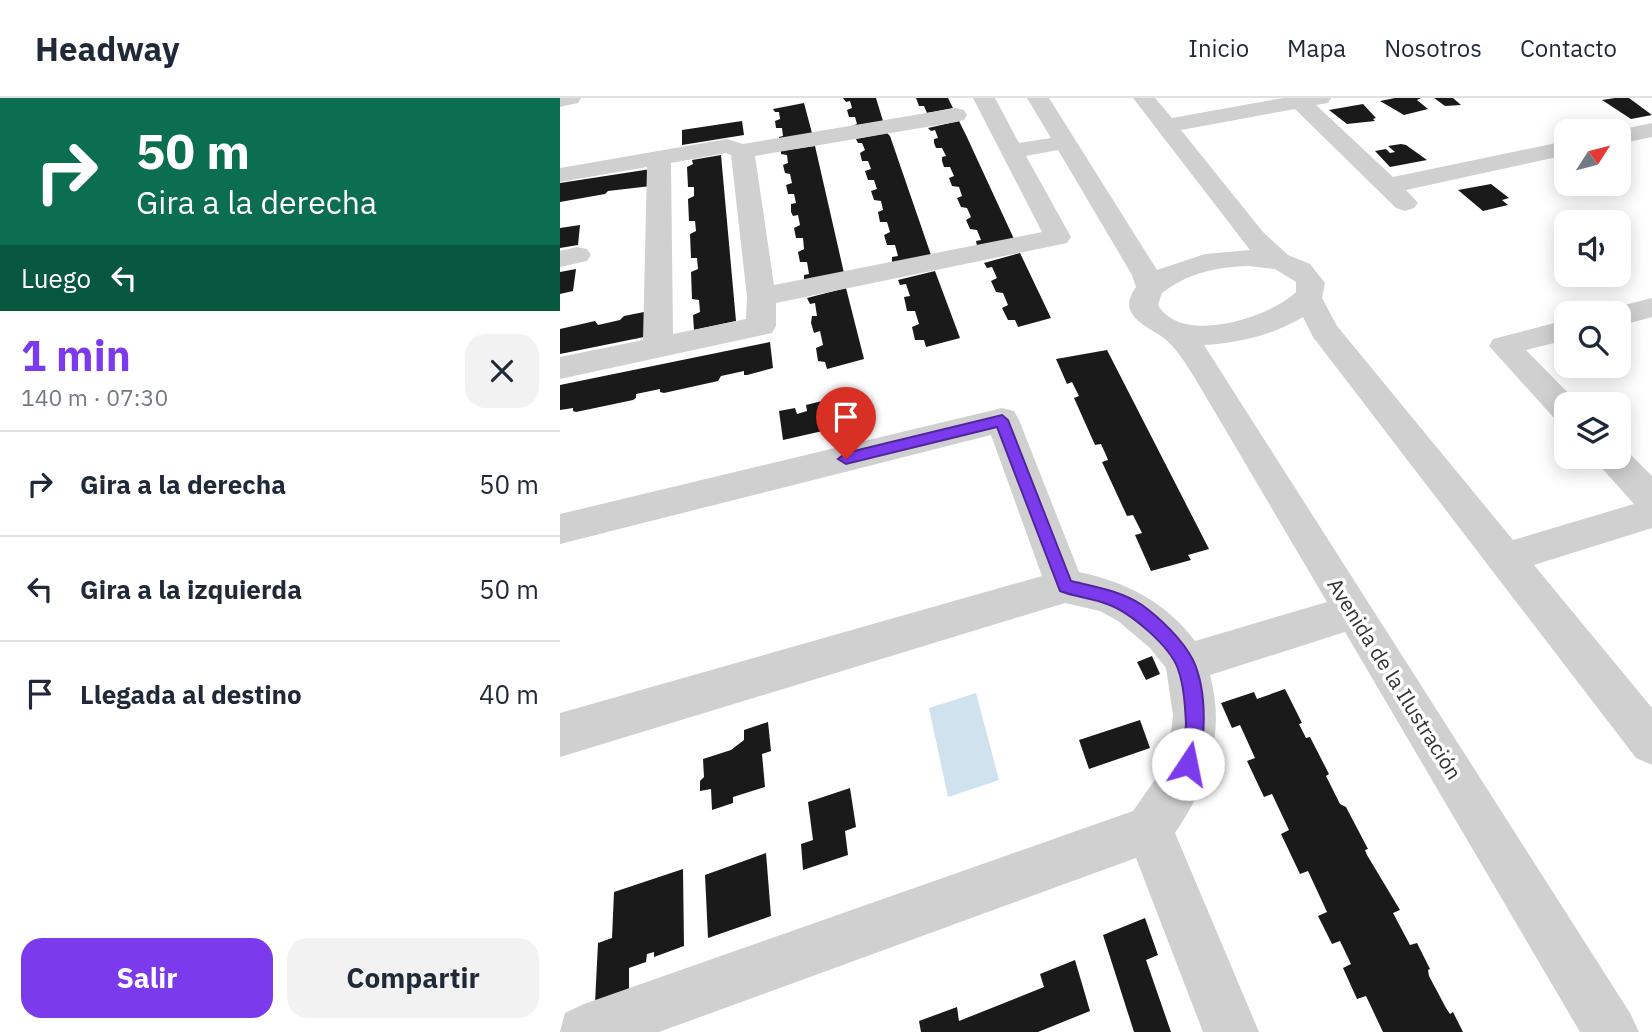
<!DOCTYPE html>
<html lang="es">
<head>
<meta charset="utf-8">
<style>
	body { margin:0; font-family:"IBM Plex Sans",sans-serif; background:#f2f2f3; color:#1f2937; height:100vh; display:flex; flex-direction:column; font-size:26px; white-space:nowrap }
	* { box-sizing:border-box; margin:0 }
	p { font-size:23px; color:#747a83 }
	.icon { flex:none; width:38px; height:38px; fill:none; stroke:currentColor; stroke-width:2; stroke-linecap:round; stroke-linejoin:round }
	.map { position:relative; flex:1; overflow:hidden }
	.details { display:flex; flex-direction:column; background:#fff; width:560px }
	.details>* { flex:none }
	.guide { background:#0b6e4f; color:#fff; overflow:hidden }
	.needle { width:46px; rotate:54deg }
	.fabs { position:absolute; left:994px; top:21px; display:grid; gap:14px }
	.fabs a { display:grid; place-items:center; width:77px; height:77px; border-radius:14px; background:#fff; box-shadow:0 4px 18px #0003; font-size:35px }
	.pin { position:absolute; display:grid; place-items:center; width:60px; height:60px; color:#fff; margin:-72px -30px; border-radius:50% 50% 50% 0; rotate:-45deg; box-shadow:0 0 7px #0007 }
	.pin .icon { rotate:45deg }
	.me { position:absolute; width:77px; margin:-38px; rotate:11deg; stroke-linejoin:round; filter:drop-shadow(0 0 5px #0008) }
	.turn { display:flex; align-items:center; gap:24px; height:147px; padding:0 21px; font-size:32px }
	.turn .icon { width:91px; height:91px; stroke-width:2.5 }
	.turn b { display:block; font-size:49px; line-height:60px }
	.then { display:flex; align-items:center; height:66px; padding:0 21px; background:#0003; gap:14px; font-size:26px }
	.round { display:grid; place-items:center; flex:none; width:74px; height:74px; border-radius:21px; background:#f2f2f3 }
	.summary { display:flex; align-items:center; justify-content:space-between; height:119px; padding:0 21px }
	h1 { font-size:42px; font-weight:700; line-height:52px; color:#7c3aed }
	.cta { display:flex; gap:14px; margin-top:auto; padding:14px 21px }
	.cta a { flex:1; height:80px; border-radius:21px; background:#7c3aed; color:#fff; font-size:28px; font-weight:700; line-height:80px; text-align:center }
	.cta a+a { background:#f2f2f3; color:#1f2937 }
	ul { padding:0; list-style:none }
	li { display:flex; align-items:center; gap:21px; height:105px; padding:0 21px; border-top:2px solid #e0e1e3 }
	li div { flex:1 }
	li b { display:block; font-size:26px }
	li em { font-style:normal }
	header { display:flex; align-items:center; gap:42px; box-sizing:border-box; height:98px; padding:0 35px; background:#fff; border-bottom:2px solid #e0e1e3 }
	header strong { font-size:33px }
	nav { display:flex; gap:38px; margin-inline-start:auto; font-size:24px }
	main { display:flex; flex:1; min-height:0 }
	.map>svg:first-child { display:block }
	.water { fill:#cfe2ee }
	.building { fill:#1a1a1a }
	.lines { fill:none; stroke-linecap:round; stroke-linejoin:round }
	.minor { fill:#d0d0d0; fill-rule:evenodd }
	.route { fill:#7c3aed; stroke:#51269a; stroke-width:2 }
	.labels { text-anchor:middle; stroke-width:7; stroke-linejoin:round; paint-order:stroke }
	.street-label { font-size:21px; fill:#333; stroke:#fff }
</style>
</head>
<body>
<header>
<strong>Headway</strong>
<nav><a>Inicio</a><a>Mapa</a><a>Nosotros</a><a>Contacto</a></nav>
</header>
<main>
<section class="details">
<div class="guide">
<div class="turn"><svg class="icon" aria-label="right" viewBox="0 0 24 24"><path d="M7 20v-9h11M14 6l5 5-5 5"/></svg><div><b>50 m</b>Gira a la derecha</div></div>
<div class="then">Luego<svg class="icon" aria-label="left" viewBox="0 0 24 24"><path d="M17 20v-9H6M10 6l-5 5 5 5"/></svg></div>
</div>
<div class="summary"><div><h1>1 min</h1><p>140 m · 07:30</p></div><a class="round"><svg class="icon" aria-label="close" viewBox="0 0 24 24"><path d="M6 6l12 12M18 6L6 18"/></svg></a></div>
<ul>
<li><svg class="icon" aria-label="right" viewBox="0 0 24 24"><path d="M7 20v-9h11M14 6l5 5-5 5"/></svg><div><b>Gira a la derecha</b></div><em>50 m</em></li>
<li><svg class="icon" aria-label="left" viewBox="0 0 24 24"><path d="M17 20v-9H6M10 6l-5 5 5 5"/></svg><div><b>Gira a la izquierda</b></div><em>50 m</em></li>
<li><svg class="icon" aria-label="arrive" viewBox="0 0 24 24"><path d="M6 21V4h12l-3 4 3 4H6"/></svg><div><b>Llegada al destino</b></div><em>40 m</em></li>
</ul>
<div class="cta"><a>Salir</a><a>Compartir</a></div>
</section>
<div class="map">
<svg width="1092" height="934" viewBox="0 0 1092 934">
	<rect width="100%" height="100%" fill="#fff"/>
	<path class="water" d="M416 595 439 682 388 699 369 610Z"/>
	<g class="building">
		<path d="M283 0H316L323 23 292 28 297 26 295 19H289L287 12 292 10 290 3 286 4Z"/>
		<path d="M356 0H388L393 10 367 15 364 8H359Z"/>
		<path d="M835 0H861L857 2 868 11 844 17 820 3Z"/>
		<path d="M874 0H893L901 7 885 8Z"/>
		<path d="M1055 0H1069L1092 17 1071 21 1042 2Z"/>
		<path d="M244 5 252 35 219 43V39L223 38 222 30H216L215 23 220 21 219 14H215L213 11Z"/>
		<path d="M803 6 816 20 813 21 815 23 787 26 769 12Z"/>
		<path d="M182 23 184 37 122 47V32Z"/>
		<path d="M399 23 406 37 454 141 417 148 416 143 421 142 417 132 410 131 406 122 411 119 407 110 401 109 397 100 402 98 399 89 392 88 389 80 394 78 390 69H384L382 63V59L386 58 382 50H376L374 45V41L378 40 375 32 371 33 368 30Z"/>
		<path d="M327 35 330 38 371 157 332 165V159L338 158 335 147H327L324 137 330 134 327 124H320L318 114 323 112 321 103 314 102 311 93 317 91 314 82H308L305 73 311 71 308 63H302L300 55 305 52 302 45H298L296 41Z"/>
		<path d="M841 46 846 47 867 62 830 69 815 53 826 51 830 55 835 54 828 48Z"/>
		<path d="M255 48 284 175 244 183V177L249 176 247 164H240L238 154 244 151 243 140H236L234 130 240 127 238 117 233 118 231 114V106L236 105 234 96H228L226 87 232 85 230 76 225 75 223 67 228 65 227 57 221 56V53Z"/>
		<path d="M161 57 176 223 134 232 133 217 140 214 139 202 132 201 131 174 138 171 137 160H131L130 136 136 133 135 123H129L128 101 134 98V89H128L127 69 133 66 132 62Z"/>
		<path d="M91 71V88L48 93 45 96 0 104V85Z"/>
		<path d="M931 86 949 100 942 102 948 107 923 113 898 92Z"/>
		<path d="M20 127 18 147 0 150V130Z"/>
		<path d="M460 155 491 220 458 229 455 222H448L442 210 448 207 443 195 436 194 431 183 437 180 432 169 427 170 424 165Z"/>
		<path d="M16 171 13 193 0 196V174Z"/>
		<path d="M375 173 400 240 366 249 364 242H355L352 229 359 226 355 213H347L344 199 350 198 346 186 340 187 338 182Z"/>
		<path d="M286 190 304 261 267 271 265 264 258 263 256 250 263 247 260 233 254 235 251 225 252 218H257L255 205 250 206 247 200Z"/>
		<path d="M89 213V238L0 256V231L35 223 38 227 60 222 64 218Z"/>
		<path d="M210 244 213 270 187 277H184V273L161 278 158 283 104 295 100 294V291L76 296V300L73 302 16 314 13 313V310L0 312V287Z"/>
		<path d="M547 252 649 451 628 457 631 462 591 473 575 437 582 435 573 417 567 418 542 364 548 362 546 357 541 346 535 347 514 300 519 298 512 284 507 286 496 261Z"/>
		<path d="M262 303 267 332 223 342 219 313 235 310 237 316 247 313 246 307Z"/>
		<path d="M592 558 600 576 586 582 577 564Z"/>
		<path d="M725 591 742 625 739 626 746 640 750 639 769 676 766 678 780 706 786 709 808 751 805 752 807 757 840 812 833 815 850 847 857 845 870 871 868 872 869 878 886 910 890 916 893 914 903 934H823L806 898 797 901 783 870 791 866 780 843 772 846 758 818 767 814 748 773 740 776 721 736 729 732 712 696 704 699 687 663 695 660 680 627 672 630 661 605 694 594 697 601Z"/>
		<path d="M580 622 590 650 529 671 519 642Z"/>
		<path d="M208 624 211 653 202 656 205 689 173 699V705L152 712 151 691 140 693V683L144 679 143 661 171 652 184 642V632Z"/>
		<path d="M290 690 296 729 285 733 288 757 243 772 241 746 253 742 248 704Z"/>
		<path d="M206 755 211 818 148 840 145 777Z"/>
		<path d="M123 771 124 848 94 859V854L87 856 86 864 69 870V893L35 905 38 845 52 840 54 794Z"/>
		<path d="M585 820 598 857 586 862 611 934H574L543 837Z"/>
		<path d="M515 862 530 913 478 934H361L359 923 397 909 399 923 484 889 480 876Z"/>
	</g>
	<g class="lines">
		<g class="minor">
			<path d="M0 0H21L18 5 0 9Z"/>
			<path d="M413 0H435L459 45 491 40 467 0H489L597 172 645 156 690 152 573 0H595L612 20 723 0H771L768 5 756 7 833 79 1006 43V57L846 92 858 105 854 110 845 113 836 110 735 11 621 32 703 134 728 157 750 166 765 185 762 200 777 228 953 442 1074 406 1040 368 1035 359H1059V348L1064 350 1092 378V430L974 467 1092 610V667L1076 660 753 239 743 219C713 237 679 245 644 247L1070 915 1079 934H1020L785 534 650 577C666 635 648 687 615 735L699 934H643L576 760 99 934H0L5 915 24 906 573 713 599 676 609 655 613 617 606 570 590 550 558 523 540 513 505 505 0 659V615L482 478 431 337 0 446V416L442 310 454 313 459 322 519 474C566 484 606 504 635 543L767 504 636 282C627 268 616 248 601 238 582 226 557 215 576 189L572 177 498 52 466 58 511 139 507 145 216 205V228L212 235 0 281V259L83 242 87 69 0 84V70L167 41 183 46 396 10 404 12 407 17 404 22 396 24 195 58 214 187 482 134ZM166 55 171 57 187 199 186 221 113 236 111 65ZM688 168 715 171 736 184V194C709 220 622 248 598 207L602 195C628 175 656 169 688 168Z"/>
			<path d="M1092 25V39L1059 46V33H1054Z"/>
			<path d="M17 149 27 151 31 157 27 163 0 169V153Z"/>
			<path d="M1092 200V219L1059 228V215H1046L1049 211Z"/>
			<path d="M1006 222V242L966 252 1019 306H1006V324L994 320 929 248 933 241Z"/>
		</g>
	</g>
	<path class="route" d="M442 317 448 322 511 483C536 489 561 493 582 507 600 520 623 542 633 562 647 592 647 643 635 673L628 676 622 673C615 658 626 641 626 625 625 607 624 588 618 571 610 548 570 514 547 506 532 500 515 499 500 493L437 329 286 366 278 361 286 355Z"/>
	<g class="labels">
		<g class="street-label">
			<text transform="translate(834 581) rotate(58)" y="7">Avenida de la Ilustración</text>
		</g>
	</g>
</svg>
<div class="fabs">
<a><svg class="needle" viewBox="-14 -14 28 28"><path d="M0-13l5 13h-10z" fill="#e53935"/><path d="M0 13l5-13h-10z" fill="#747a83"/></svg></a>
<a><svg class="icon" aria-label="sound" viewBox="0 0 24 24"><path d="M4 9h4l5-4v14l-5-4H4zM17 9q2 3 0 6"/></svg></a>
<a><svg class="icon" aria-label="search" viewBox="0 0 24 24"><circle cx="10" cy="10" r="6"/><path d="M15 15l6 6"/></svg></a>
<a><svg class="icon" aria-label="layers" viewBox="0 0 24 24"><path d="M12 4l9 5-9 5-9-5zM3 14l9 5 9-5"/></svg></a>
</div>
<div class="pin" style="left:286px;top:361px;background:#d93025"><svg class="icon" aria-label="arrive" viewBox="0 0 24 24"><path d="M6 21V4h12l-3 4 3 4H6"/></svg></div>
<svg class="me" style="left:628px;top:666px" viewBox="-20 -20 40 40"><circle r="19" fill="#fff"/><path d="M0-13L10 11 0 6-10 11z" fill="#7c3aed"/></svg>
</div>
</main>
</body>
</html>
